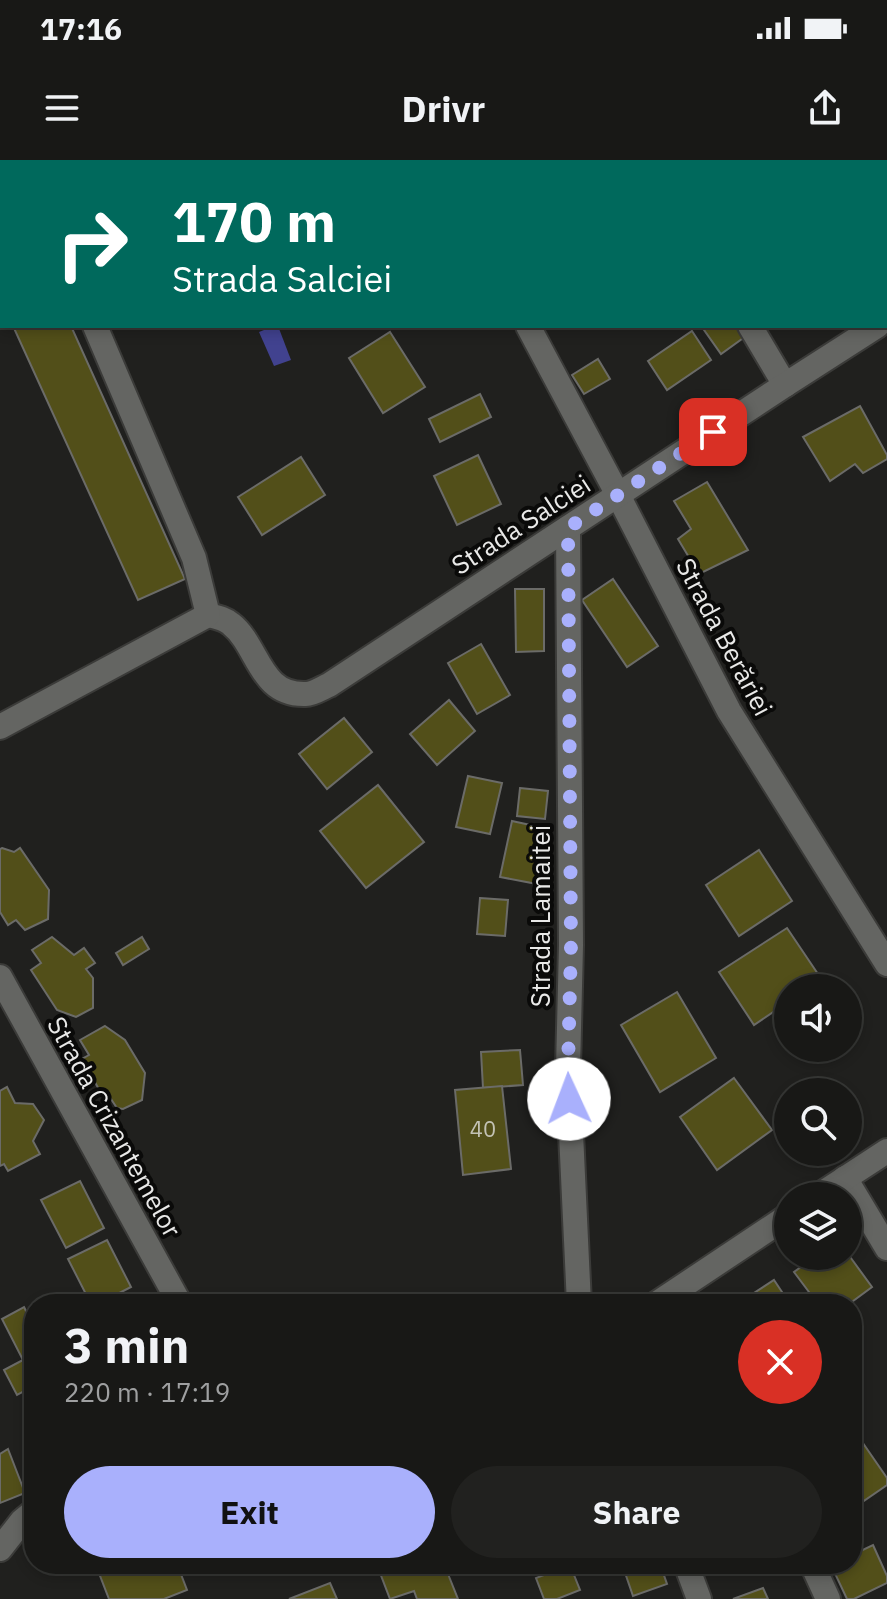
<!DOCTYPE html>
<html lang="en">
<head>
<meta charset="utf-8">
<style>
	body { margin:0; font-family:"IBM Plex Sans",sans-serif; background:#21211f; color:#f1f3f6; height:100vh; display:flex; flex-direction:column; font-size:30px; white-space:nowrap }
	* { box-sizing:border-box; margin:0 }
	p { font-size:26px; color:#9fa0a1 }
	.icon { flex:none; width:44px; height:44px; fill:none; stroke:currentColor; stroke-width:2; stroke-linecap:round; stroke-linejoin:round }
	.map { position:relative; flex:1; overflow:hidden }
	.panel { position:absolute; left:24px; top:1134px; width:838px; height:280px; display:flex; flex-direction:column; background:#181816; border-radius:32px; box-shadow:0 4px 12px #0003,0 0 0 2px #363735 }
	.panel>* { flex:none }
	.hud { position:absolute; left:0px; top:0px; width:888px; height:168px; box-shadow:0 4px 12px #0003,0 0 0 2px #363735; background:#00695c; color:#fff; overflow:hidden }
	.fabs { position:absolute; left:774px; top:814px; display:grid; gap:16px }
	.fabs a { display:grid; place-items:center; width:88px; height:88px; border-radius:50%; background:#181816; box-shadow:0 4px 12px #0003,0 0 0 2px #363735; font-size:40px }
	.pin { position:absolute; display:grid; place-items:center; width:68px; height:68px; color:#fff; margin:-34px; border-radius:16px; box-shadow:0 4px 12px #0006 }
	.me { position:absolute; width:88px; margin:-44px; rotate:358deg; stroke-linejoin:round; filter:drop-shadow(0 0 6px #0008) }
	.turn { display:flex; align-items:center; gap:28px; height:168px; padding:0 40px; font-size:36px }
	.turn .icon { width:104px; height:104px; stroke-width:2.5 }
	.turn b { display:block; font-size:56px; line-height:68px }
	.round { display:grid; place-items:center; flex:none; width:84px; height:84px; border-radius:42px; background:#21211f }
	.headline { display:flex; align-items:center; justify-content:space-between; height:136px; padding:0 40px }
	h1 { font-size:48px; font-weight:700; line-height:60px }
	.primary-button { display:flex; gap:16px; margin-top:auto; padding:16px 40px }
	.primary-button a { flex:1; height:92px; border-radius:48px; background:#a9b0fc; color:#111; font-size:32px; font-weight:700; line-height:92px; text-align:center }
	.primary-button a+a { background:#21211f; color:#f1f3f6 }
	.status { display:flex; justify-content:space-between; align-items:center; height:56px; padding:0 40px; background:#181816; direction:ltr }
	.status svg { height:22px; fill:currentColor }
	header { display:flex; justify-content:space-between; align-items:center; height:104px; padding:0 40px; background:#181816; font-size:36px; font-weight:700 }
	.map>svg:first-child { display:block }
	.water { fill:#41428f }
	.building { fill:#524f19; stroke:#6b6b68; stroke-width:2 }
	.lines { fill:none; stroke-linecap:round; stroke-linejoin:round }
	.minor-casing { stroke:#3b3b39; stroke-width:28 }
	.minor { stroke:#646562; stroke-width:24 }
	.route { stroke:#a9b0fc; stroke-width:14; stroke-dasharray:0 25.2 }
	.labels { text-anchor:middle; stroke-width:8; stroke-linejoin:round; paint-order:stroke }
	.number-label { font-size:22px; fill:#c3c2b4 }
	.street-label { font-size:26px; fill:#e9e9e8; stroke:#0a0a09 }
</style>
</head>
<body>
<div class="status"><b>17:16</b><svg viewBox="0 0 49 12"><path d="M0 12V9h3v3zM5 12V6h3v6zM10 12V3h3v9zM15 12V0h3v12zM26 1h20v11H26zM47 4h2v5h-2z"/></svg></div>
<header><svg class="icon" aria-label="menu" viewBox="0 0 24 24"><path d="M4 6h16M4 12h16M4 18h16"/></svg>Drivr<svg class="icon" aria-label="share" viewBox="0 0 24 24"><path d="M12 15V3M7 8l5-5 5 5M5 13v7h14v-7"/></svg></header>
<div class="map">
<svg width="887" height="1439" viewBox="0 0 887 1439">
	<rect width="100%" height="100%" fill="#20201e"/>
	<path class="water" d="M274 166H278L291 200 274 206 259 172Z"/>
	<g class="building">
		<path d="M127 0H187L188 2H128Z"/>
		<path d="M13 166H71L185 419 138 440Z"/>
		<path d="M703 166H739L746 176 721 194 702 167Z"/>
		<path d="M692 171 711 200 667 230 648 201Z"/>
		<path d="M390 172 425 227 383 253 349 198Z"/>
		<path d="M598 199 610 219 584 234 572 215Z"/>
		<path d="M480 234 491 257 440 282 429 259Z"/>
		<path d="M860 246 887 295V299L863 313 855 304 830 321 803 277Z"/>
		<path d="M478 295 501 344 457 365 434 316Z"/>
		<path d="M301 297 325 335 262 375 238 337Z"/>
		<path d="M707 322 748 390 699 414 678 379 691 369 674 341Z"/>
		<path d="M613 419 658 486 627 507 582 440Z"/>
		<path d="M515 429H544V491L516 492Z"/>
		<path d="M481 484 510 535 477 554 448 503Z"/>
		<path d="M449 540 475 571 437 605 410 574Z"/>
		<path d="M344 558 372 592 327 629 299 594Z"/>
		<path d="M468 616 502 623 490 674 456 667Z"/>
		<path d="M378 625 424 682 366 728 320 671Z"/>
		<path d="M520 628 548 631 545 659 517 656Z"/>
		<path d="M512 661 549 669 537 724 500 717Z"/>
		<path d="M2 688 14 692 20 688 49 730 48 759 25 770 16 760 8 765 0 752V689Z"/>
		<path d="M759 690 792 741 739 776 706 725Z"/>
		<path d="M480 738 508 740 505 776 477 774Z"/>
		<path d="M787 768 822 820 810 828H788V842L754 865 719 812Z"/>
		<path d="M52 777 74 795 84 788 95 803 86 809 93 818V848L76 857 57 850 31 810 41 803 32 790Z"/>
		<path d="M142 777 149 789 123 805 116 793Z"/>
		<path d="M677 832 716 898 660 932 621 865Z"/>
		<path d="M105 866 125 880 145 913 142 940 123 949 117 948 111 939 106 942 82 899 89 895 80 880Z"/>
		<path d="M520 890 523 925 483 928 481 892Z"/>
		<path d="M734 918 772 970 717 1010 680 957Z"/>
		<path d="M502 926 511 1009 463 1015 455 930Z"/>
		<path d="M7 927 15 943 33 944 44 960 33 981 40 994 8 1011 4 1004 0 1006V931Z"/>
		<path d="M80 1021 104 1068 66 1088 41 1040Z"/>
		<path d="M107 1080 131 1127 98 1144H91L68 1099Z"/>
		<path d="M848 1094 872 1127 849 1144H818L794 1112 816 1096H848Z"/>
		<path d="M774 1120 790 1144H737Z"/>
		<path d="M24 1147 34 1167V1226L17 1235 4 1210 23 1200 2 1159Z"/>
		<path d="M856 1273 887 1318V1325L852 1349V1275Z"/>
		<path d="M8 1289 25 1333 0 1343V1294Z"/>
		<path d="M873 1385 887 1416V1423L854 1439H847L831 1405 852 1404V1395Z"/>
		<path d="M107 1404H177L187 1430 164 1439H109L97 1408Z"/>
		<path d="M444 1404 458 1439H417L414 1431 390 1439 377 1405Z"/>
		<path d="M622 1404H660L667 1424 633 1436Z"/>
		<path d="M570 1405 580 1430 557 1439H544L536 1418Z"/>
		<path d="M330 1423 337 1439H289Z"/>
		<path d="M763 1428 768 1439H733Z"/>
	</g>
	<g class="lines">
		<defs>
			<g id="minor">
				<path d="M439 0 441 2"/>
				<path d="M653 0 654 2"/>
				<path d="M528 166 618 335 729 551 887 804"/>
				<path d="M750 166 785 225"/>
				<path d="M568 368 571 785 568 909 579 1144"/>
				<path d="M208 455C216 457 224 458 231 464 259 486 259 536 306 534 313 534 322 528 329 525L785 225 877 166"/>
				<path d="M0 567 208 455 194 398 95 166"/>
				<path d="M0 817 180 1144"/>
				<path d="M845 1018 887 1088"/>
				<path d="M818 1036 887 991"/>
				<path d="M656 1144 788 1056"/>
				<path d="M0 1389 22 1361 34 1351"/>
				<path d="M686 1404 699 1439"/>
				<path d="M812 1404 828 1439"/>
			</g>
		</defs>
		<use href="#minor" class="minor-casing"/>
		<use href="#minor" class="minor"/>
	</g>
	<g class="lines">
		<path class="route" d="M569 939 568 909 571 785 568 368 713 272"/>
	</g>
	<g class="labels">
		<g class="number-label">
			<text x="483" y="977">40</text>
		</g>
		<g class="street-label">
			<text transform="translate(521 365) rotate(-33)" y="9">Strada Salciei</text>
			<text transform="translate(724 477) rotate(62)" y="9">Strada Berăriei</text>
			<text transform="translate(541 756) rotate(-90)" y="9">Strada Lamaitei</text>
			<text transform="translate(114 967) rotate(61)" y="9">Strada Crizantemelor</text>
		</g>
	</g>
</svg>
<div class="fabs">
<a><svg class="icon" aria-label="sound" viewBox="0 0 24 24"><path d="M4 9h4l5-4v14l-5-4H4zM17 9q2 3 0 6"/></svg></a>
<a><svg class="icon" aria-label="search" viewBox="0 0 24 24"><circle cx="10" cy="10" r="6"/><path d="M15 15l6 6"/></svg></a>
<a><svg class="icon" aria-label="layers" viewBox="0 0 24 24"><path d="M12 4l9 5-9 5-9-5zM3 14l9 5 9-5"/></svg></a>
</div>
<div class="pin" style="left:713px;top:272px;background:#d93025"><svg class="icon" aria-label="arrive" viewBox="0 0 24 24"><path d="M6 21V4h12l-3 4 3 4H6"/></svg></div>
<svg class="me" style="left:569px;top:939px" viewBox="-20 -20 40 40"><circle r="19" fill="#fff"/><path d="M0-13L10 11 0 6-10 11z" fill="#a9b0fc"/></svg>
<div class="hud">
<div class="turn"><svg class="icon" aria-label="right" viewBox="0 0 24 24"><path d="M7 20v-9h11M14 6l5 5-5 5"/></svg><div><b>170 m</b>Strada Salciei</div></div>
</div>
<section class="panel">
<div class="headline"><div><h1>3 min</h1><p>220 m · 17:19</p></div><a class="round" style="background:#d93025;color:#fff"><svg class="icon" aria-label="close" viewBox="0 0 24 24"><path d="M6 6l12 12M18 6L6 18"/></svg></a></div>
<div class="primary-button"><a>Exit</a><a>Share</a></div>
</section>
</div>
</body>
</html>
